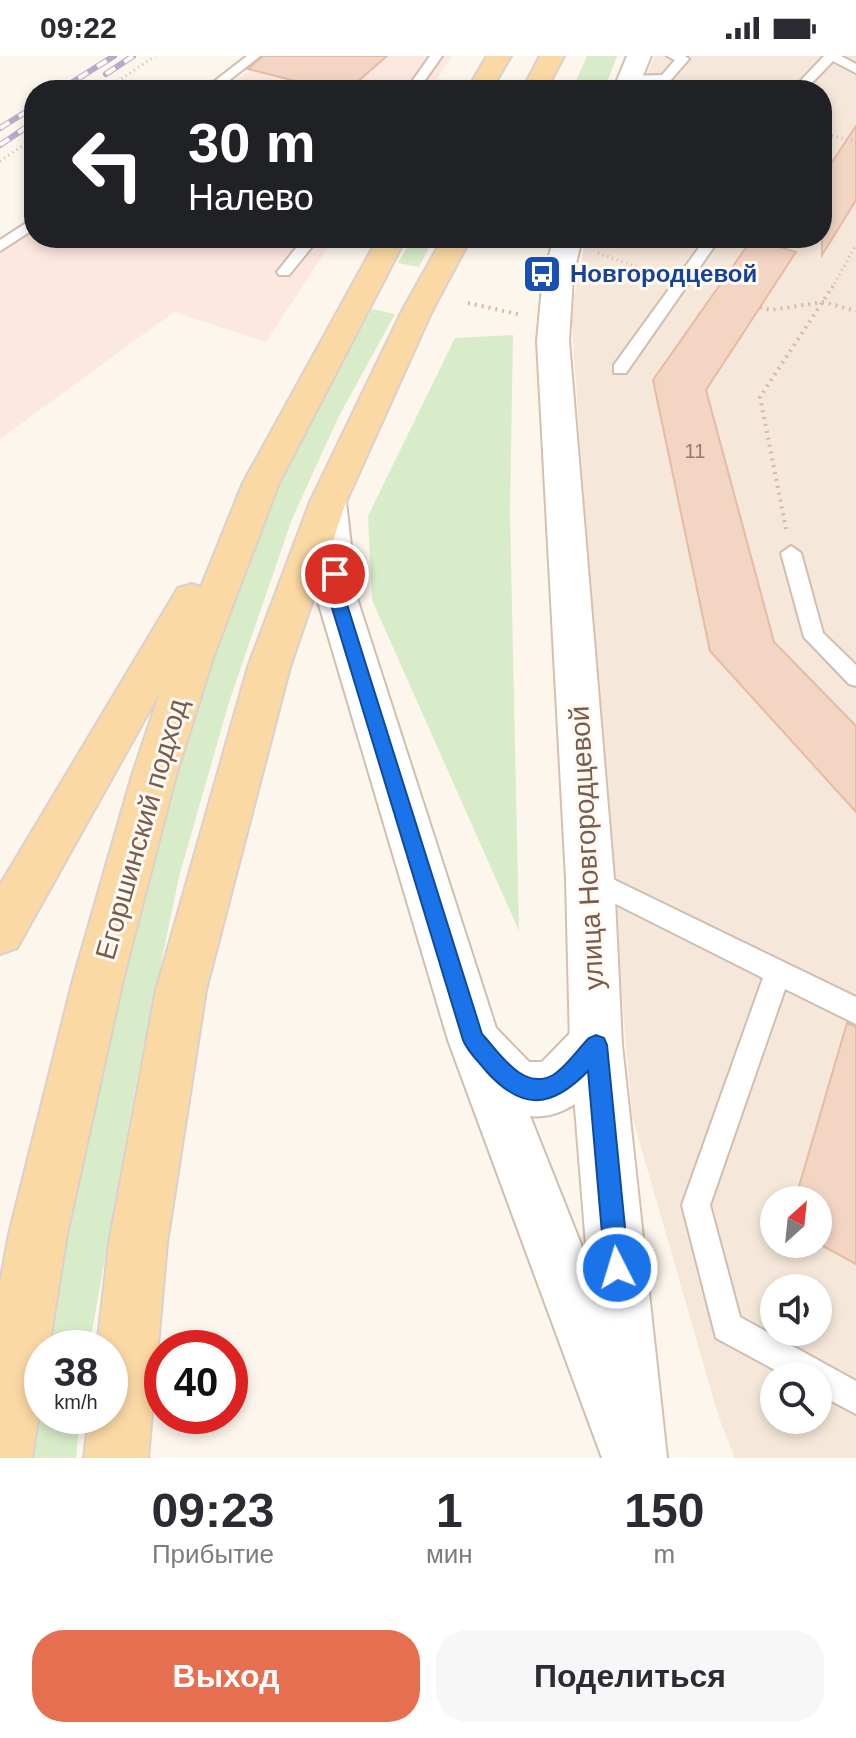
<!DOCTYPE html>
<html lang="ru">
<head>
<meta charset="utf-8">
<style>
	body { margin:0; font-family:Helvetica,sans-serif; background:#f7f7f7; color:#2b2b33; height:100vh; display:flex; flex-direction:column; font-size:30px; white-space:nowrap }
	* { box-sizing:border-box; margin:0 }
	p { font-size:26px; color:#7c7c81 }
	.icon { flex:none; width:44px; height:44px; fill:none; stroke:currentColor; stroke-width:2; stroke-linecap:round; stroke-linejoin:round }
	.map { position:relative; height:1402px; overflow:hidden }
	.side { display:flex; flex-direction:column; background:#fff; flex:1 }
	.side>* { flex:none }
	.banner { position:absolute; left:24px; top:24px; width:808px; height:168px; border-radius:32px; box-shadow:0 4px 12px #0003; background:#202124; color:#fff; overflow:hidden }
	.needle { width:52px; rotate:27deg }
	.fabs { position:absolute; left:760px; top:1130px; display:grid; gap:16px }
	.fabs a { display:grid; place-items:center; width:72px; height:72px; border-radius:50%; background:#fff; box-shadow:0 4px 12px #0003; font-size:40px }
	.speed { position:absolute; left:24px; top:1274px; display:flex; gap:16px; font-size:40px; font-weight:700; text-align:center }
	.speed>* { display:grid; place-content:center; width:104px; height:104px; border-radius:50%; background:#fff; box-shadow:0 4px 12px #0003; line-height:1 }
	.speed small { font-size:20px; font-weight:400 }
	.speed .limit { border:12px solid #d22; background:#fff; color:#111 }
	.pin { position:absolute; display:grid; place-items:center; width:68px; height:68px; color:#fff; margin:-34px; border:4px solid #fff; border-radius:50%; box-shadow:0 2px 8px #0007 }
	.me { position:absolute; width:88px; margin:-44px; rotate:355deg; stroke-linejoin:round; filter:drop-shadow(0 0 6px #0008) }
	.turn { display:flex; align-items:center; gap:28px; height:168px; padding:0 32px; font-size:36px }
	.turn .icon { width:104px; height:104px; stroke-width:2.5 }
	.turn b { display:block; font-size:56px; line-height:68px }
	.eta { display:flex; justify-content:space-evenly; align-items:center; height:136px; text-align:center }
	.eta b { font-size:48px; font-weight:800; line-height:56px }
	.button { display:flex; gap:16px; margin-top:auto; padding:16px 32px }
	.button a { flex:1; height:92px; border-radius:32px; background:#e76f51; color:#fff; font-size:32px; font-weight:800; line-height:92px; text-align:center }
	.button a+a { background:#f7f7f7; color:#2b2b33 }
	.status { display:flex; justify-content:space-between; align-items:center; height:56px; padding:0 40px; background:#fff; direction:ltr }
	.status svg { height:22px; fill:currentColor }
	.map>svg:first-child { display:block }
	.residential { fill:#f5e8da; fill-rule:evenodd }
	.commercial { fill:#fde8e0 }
	.green { fill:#d8ecc9 }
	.building { fill:#f3d5c3; stroke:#e6bba3; stroke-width:2 }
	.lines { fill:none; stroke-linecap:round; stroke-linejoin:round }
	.lane-casing { stroke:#d1beb0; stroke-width:4 }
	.street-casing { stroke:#d1beb0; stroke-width:4 }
	.secondary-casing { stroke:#d6c0b0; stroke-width:4 }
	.primary-casing { stroke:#dad1cd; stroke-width:4 }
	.path-far1 { stroke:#d9b8a5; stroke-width:3; stroke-dasharray:1 4; stroke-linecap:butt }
	.path { stroke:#d9b8a5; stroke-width:4; stroke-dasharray:2 5; stroke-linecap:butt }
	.lane { fill:#fff; fill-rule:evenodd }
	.street { fill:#fff; fill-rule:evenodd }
	.secondary { fill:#fff; fill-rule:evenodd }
	.primary { fill:#fbd9a5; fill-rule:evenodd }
	.rail-casing { stroke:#b9a8c9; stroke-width:6 }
	.rail { stroke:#fffaf3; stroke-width:4; stroke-dasharray:11; stroke-linecap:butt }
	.route { fill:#1a73e8; stroke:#114b97; stroke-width:2 }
	.labels { text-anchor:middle; stroke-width:6; stroke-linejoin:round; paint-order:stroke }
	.far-number-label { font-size:20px; fill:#987a6a }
	.far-transit-label { font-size:24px; font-weight:bold; fill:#164399; stroke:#fffaf3; text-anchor:start }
	.street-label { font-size:28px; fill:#7a5c4d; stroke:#fffaf3 }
</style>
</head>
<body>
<div class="status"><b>09:22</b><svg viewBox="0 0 49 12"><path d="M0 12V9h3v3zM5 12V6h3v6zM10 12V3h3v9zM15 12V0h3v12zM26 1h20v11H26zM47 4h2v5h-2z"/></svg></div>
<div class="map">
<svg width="856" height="1402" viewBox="0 0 856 1402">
	<rect width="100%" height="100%" fill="#fdf6ec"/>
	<path class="residential" d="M655 0H856V1402H735L719 1362 632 1060 603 722 571 255 586 182H822V34H640ZM774 1144H818V1188H774ZM774 1232H818V1276H774ZM774 1320H818V1364H774Z"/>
	<g class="commercial">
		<path d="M268 0H452L430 34H223Z"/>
		<path d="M34 172V182H334L266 286 174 256 0 383V198Z"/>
	</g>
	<g class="green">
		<path d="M587 0H617L604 34H572Z"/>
		<path d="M412 182H434L419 211 398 207Z"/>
		<path d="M372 253 395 258 339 360 292 463 230 643 179 821 137 1023 89 1292H44C93 1042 140 792 230 554 243 522 253 489 267 458 299 387 335 320 372 253Z"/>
		<path d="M513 279 510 457 519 875 372 544 368 460 455 282Z"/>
		<path d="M42 1301V1360H80L76 1402H28Z"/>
	</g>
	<g class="building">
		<path d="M263 0H387L348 34H331L248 13Z"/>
		<path d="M856 70V144L822 199V121Z"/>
		<path d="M752 183 796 196 706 334 774 586 856 670V756L710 595 653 324Z"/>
		<path d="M847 967 856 971V1208L823 1190 826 1177 818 1172V1144H795Z"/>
	</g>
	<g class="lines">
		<defs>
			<g id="lane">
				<path d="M247 0H260L217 34H203Z"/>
				<path d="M430 0H442L418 34H406Z"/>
				<path d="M667 0H685L689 3 669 26 629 28 623 24 629 20 662 19 675 4Z"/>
				<path d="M824 0H841L856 8V17L833 5 805 34H792Z"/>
				<path d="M34 162V173L0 195V184Z"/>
				<path d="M304 182H319L289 219H279L277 216Z"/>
				<path d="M706 182H720L626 317H614V309Z"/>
				<path d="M791 490 801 497 823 577 856 609V630L849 628 804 581 781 497Z"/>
				<path d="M590 812 856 941V968L785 933 710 1149 740 1261 856 1325V1358L818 1338V1320H786L716 1282 682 1149 763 922 582 831 578 823 582 815Z"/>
			</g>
			<path id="street" d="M328 433 341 437 346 446 357 542 496 972 529 1006H542L577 970 596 963 615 970 622 989C608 1023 572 1065 530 1060L666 1402H602L448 984 317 542 310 446 315 437Z"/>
			<g id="secondary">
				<path d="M627 0H651L637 34H613Z"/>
				<path d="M554 182H582L573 220 569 285 614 823 622 989 667 1402H603L570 989 566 823 537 285 543 220Z"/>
			</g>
			<g id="primary">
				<path d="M487 0H511L491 34H467Z"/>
				<path d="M540 0H564L546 34H522Z"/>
				<path d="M378 182H406L279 427 214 599 175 723 123 924 67 1178 49 1292H42V1339L32 1402H0V1227L9 1178 73 924 131 723 160 636 17 892 0 898V829L178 532 192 528 201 531 243 427Z"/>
				<path d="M443 182H471L432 255 346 446 290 611 206 934 167 1187 148 1402H84L89 1360H110V1292H97L109 1187 156 934 248 611 310 446 402 255Z"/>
			</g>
		</defs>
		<use href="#lane" class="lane-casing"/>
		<use href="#street" class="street-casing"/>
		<use href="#secondary" class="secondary-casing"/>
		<use href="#primary" class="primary-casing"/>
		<g class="path-far1">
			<path d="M105 34 155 0"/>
			<path d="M822 78 856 85"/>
			<path d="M0 105 34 82"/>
			<path d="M598 197 657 218"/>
			<path d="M832 232 856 189"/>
		</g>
		<g class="path">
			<path d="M468 247 522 259"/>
			<path d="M760 251 770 254 824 246 856 255"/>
			<path d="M786 473 760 341 833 230"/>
		</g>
		<use href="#lane" class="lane"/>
		<use href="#street" class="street"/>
		<use href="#secondary" class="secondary"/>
		<use href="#primary" class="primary"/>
		<defs>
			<g id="rail">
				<path d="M106 18 133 0"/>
				<path d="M60 34 114 0"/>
				<path d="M0 72 34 51"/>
				<path d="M0 89 34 66"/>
			</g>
		</defs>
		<use href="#rail" class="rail-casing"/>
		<use href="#rail" class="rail"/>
	</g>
	<path class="route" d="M335 512 343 518 345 542 482 978C499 996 523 1036 553 1019 566 1011 578 993 589 982L596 979 604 982 607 989 629 1212 626 1220 617 1224 608 1220 605 1212 588 1015C551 1053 522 1055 486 1015 478 1005 468 996 463 984L329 542 327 518Z"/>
	<defs>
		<symbol id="bus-square" viewBox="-11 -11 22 22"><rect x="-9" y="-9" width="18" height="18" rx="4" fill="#1a4fb4" stroke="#fffaf3"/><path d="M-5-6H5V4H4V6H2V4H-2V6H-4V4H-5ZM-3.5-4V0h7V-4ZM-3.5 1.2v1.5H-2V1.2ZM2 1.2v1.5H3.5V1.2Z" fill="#fff"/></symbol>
	</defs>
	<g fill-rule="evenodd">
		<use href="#bus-square" x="520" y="196" width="44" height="44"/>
	</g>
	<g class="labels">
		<g class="far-number-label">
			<text x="695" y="402">11</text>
		</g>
		<g class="far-transit-label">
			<text x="570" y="226">Новгородцевой</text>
		</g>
		<g class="street-label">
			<text transform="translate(141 773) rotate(-74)" y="10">Егоршинский подход</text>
			<text transform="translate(586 792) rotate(-93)" y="10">улица Новгородцевой</text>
		</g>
	</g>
</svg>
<div class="fabs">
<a><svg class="needle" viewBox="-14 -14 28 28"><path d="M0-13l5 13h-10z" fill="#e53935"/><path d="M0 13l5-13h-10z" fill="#7c7c81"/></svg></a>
<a><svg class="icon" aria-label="sound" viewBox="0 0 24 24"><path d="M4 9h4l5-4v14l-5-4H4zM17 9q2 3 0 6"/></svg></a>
<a><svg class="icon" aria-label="search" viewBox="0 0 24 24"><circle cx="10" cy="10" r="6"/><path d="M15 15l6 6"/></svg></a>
</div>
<div class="speed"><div>38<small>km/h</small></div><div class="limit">40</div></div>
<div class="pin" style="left:335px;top:518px;background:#d93025"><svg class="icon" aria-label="arrive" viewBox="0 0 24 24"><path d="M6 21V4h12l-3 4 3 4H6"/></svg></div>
<svg class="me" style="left:617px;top:1212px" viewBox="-20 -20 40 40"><circle r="17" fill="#1a73e8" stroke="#fff" stroke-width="3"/><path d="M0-11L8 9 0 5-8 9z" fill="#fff"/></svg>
<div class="banner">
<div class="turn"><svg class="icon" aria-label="left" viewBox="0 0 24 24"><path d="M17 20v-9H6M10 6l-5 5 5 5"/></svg><div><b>30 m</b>Налево</div></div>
</div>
</div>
<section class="side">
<div class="eta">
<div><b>09:23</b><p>Прибытие</p></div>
<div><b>1</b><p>мин</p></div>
<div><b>150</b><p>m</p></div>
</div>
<div class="button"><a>Выход</a><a>Поделиться</a></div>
</section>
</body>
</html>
